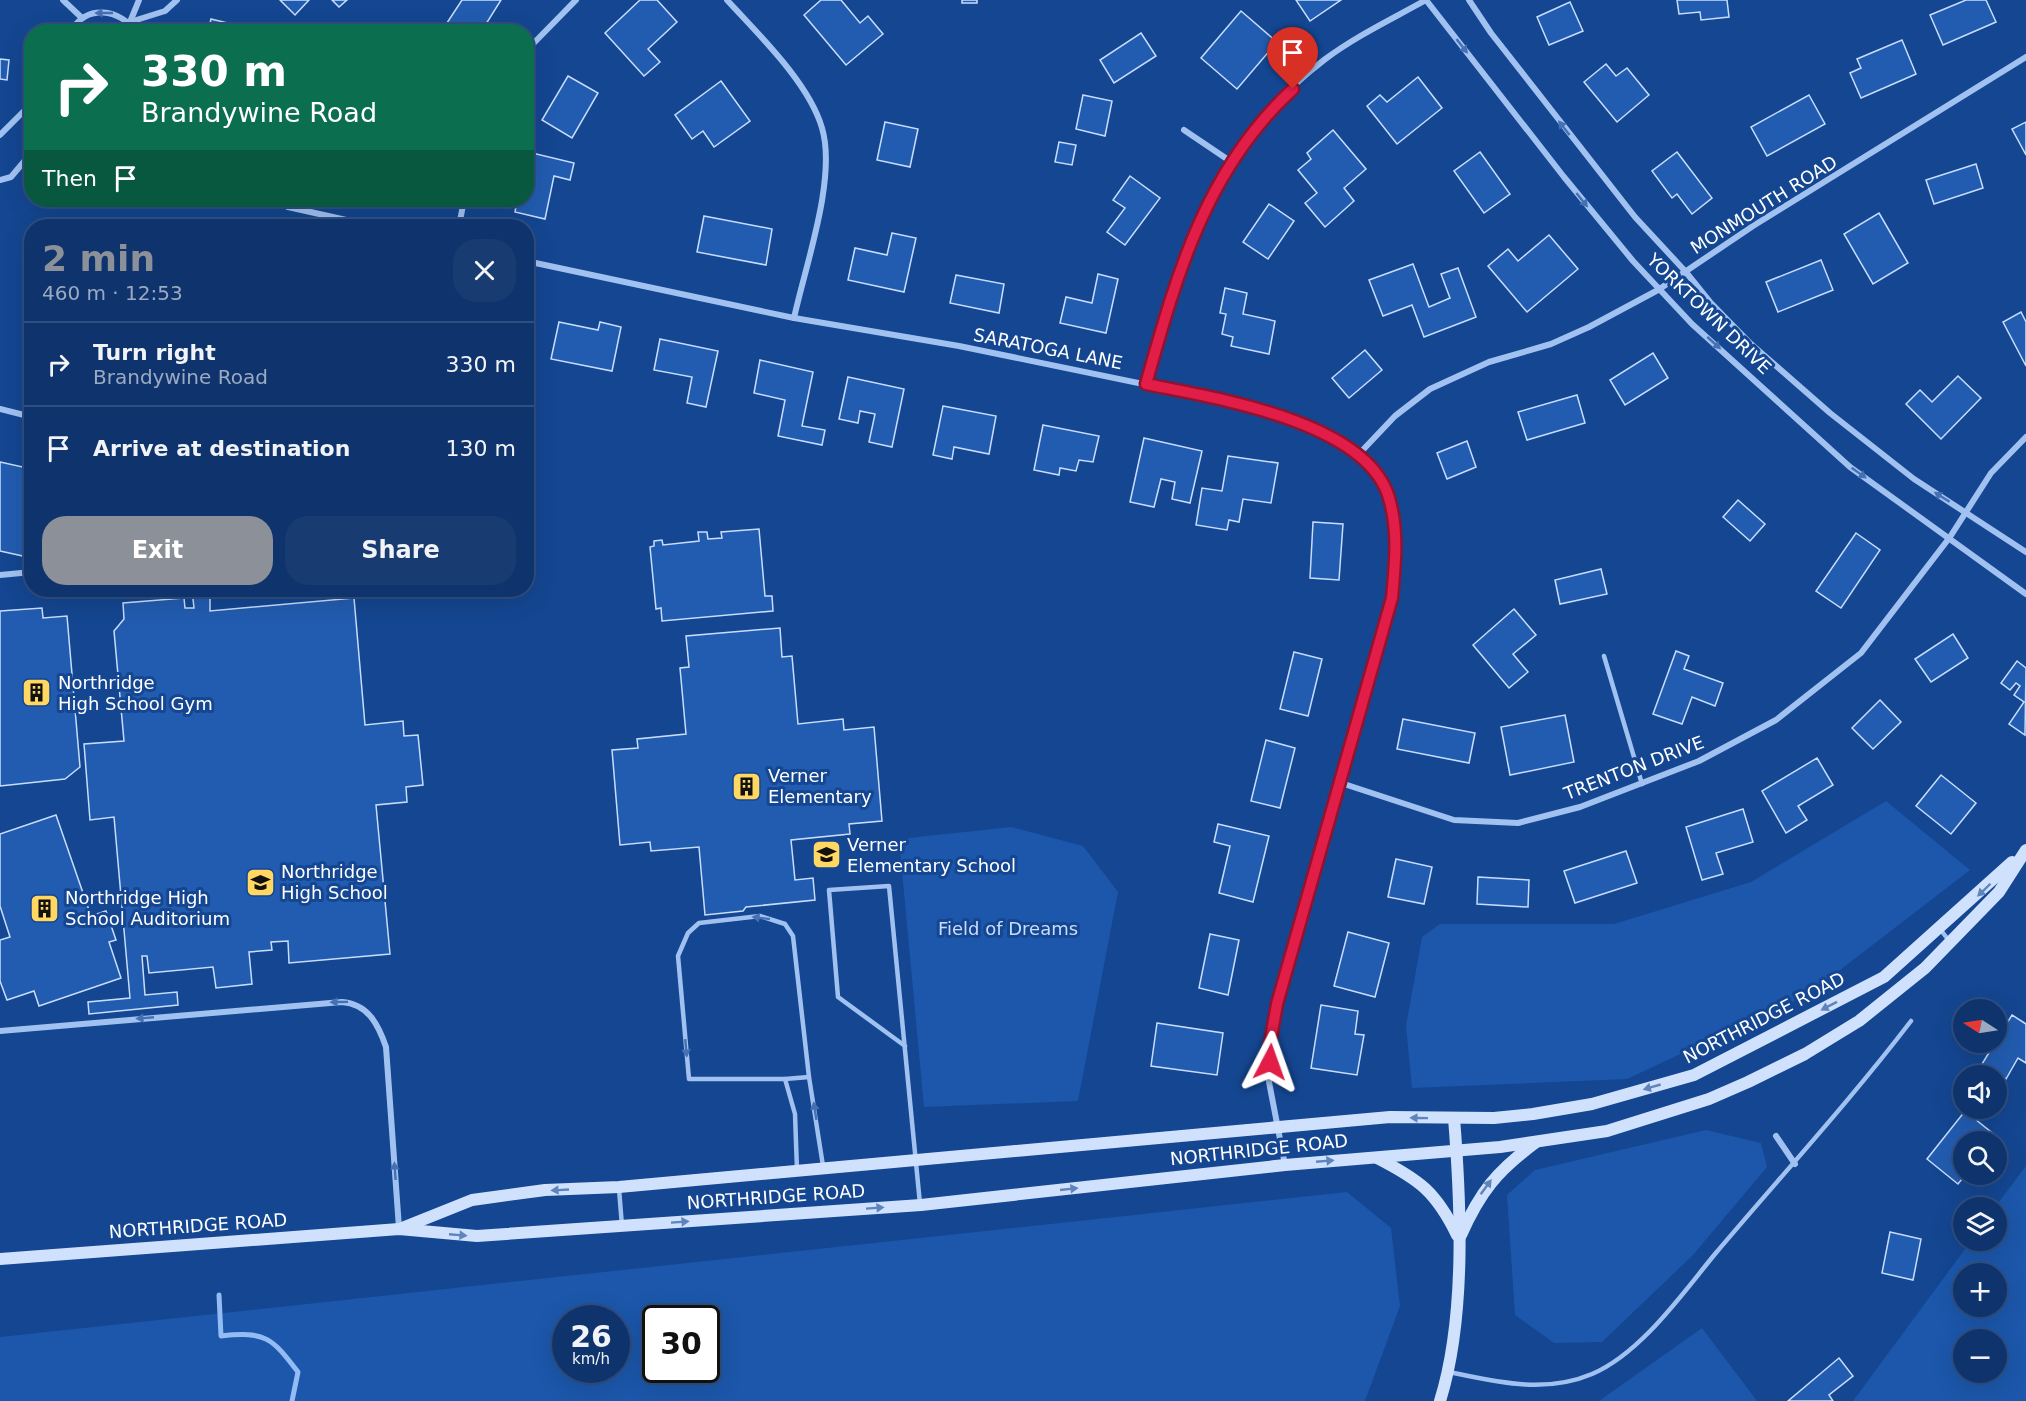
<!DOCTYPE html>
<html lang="en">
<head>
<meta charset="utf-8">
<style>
	body { margin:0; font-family:"DejaVu Sans",sans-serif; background:#183c72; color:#f1f3f6; height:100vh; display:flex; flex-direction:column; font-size:22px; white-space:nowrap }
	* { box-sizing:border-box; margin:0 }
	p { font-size:20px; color:#9baac2 }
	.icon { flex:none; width:33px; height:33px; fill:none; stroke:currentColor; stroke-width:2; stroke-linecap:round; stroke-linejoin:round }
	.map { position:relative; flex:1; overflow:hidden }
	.side { position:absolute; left:24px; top:219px; width:510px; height:378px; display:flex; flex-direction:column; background:#0f346d; border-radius:24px; box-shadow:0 6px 24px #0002,0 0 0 2px #2f4f80 }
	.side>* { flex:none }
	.guide { position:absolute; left:24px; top:24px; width:510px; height:183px; border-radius:24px; box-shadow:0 6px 24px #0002,0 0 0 2px #2f4f80; background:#0b6e4f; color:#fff; overflow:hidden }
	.needle { width:39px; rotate:282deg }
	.controls { position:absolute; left:1953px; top:999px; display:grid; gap:12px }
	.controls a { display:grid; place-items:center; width:54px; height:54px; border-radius:50%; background:#0f346d; box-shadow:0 6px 24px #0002,0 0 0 2px #2f4f80; font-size:30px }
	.speed { position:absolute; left:552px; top:1305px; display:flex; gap:12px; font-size:30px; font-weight:700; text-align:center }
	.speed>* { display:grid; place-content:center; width:78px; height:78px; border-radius:50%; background:#0f346d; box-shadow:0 6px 24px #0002,0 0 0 2px #2f4f80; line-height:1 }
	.speed small { font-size:15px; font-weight:400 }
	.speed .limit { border:3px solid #111; border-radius:9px; background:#fff; color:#111 }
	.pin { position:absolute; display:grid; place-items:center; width:51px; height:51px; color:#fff; margin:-62px -26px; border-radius:50% 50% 50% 0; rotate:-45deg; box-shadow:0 0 6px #0007 }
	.pin .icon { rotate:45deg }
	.me { position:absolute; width:66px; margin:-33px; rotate:4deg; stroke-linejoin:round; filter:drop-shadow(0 0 4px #0008) }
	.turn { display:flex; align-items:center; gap:21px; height:126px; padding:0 18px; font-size:27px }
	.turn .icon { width:78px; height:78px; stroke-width:2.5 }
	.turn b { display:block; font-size:42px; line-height:51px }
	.then { display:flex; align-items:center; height:57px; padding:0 18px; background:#0003; gap:12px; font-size:22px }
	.round { display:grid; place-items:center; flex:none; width:63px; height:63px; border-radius:24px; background:#183c72 }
	.head { display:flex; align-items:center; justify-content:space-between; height:102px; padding:0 18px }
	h1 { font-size:36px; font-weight:800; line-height:45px; color:#8c9099 }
	.button { display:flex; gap:12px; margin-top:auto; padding:12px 18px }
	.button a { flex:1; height:69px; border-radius:24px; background:#8c9099; color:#fff; font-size:24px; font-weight:800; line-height:69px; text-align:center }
	.button a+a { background:#183c72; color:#f1f3f6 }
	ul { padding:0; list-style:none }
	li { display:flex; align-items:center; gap:18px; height:84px; padding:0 18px; border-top:2px solid #2f4f80 }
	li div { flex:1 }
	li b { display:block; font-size:22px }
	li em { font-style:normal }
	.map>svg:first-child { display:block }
	.green { fill:#1c57ab; fill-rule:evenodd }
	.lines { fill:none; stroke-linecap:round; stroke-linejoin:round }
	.stream { stroke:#93bcf4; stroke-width:5 }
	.building { fill:#225cb0; stroke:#c8ddfc; stroke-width:1.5 }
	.lane { stroke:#a1c2f1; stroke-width:4.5 }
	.street { stroke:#a1c2f1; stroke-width:6 }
	.secondary { stroke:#cfe1fc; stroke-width:12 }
	.oneway { fill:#4571b3 }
	.oneway2 { fill:#5f84bc }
	.route-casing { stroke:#92132f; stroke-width:15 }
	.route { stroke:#e11d48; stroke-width:10 }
	.labels { text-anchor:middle; stroke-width:6; stroke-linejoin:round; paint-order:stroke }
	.street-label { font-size:18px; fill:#fff; stroke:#144691 }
	.poi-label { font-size:18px; fill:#fff; stroke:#144691; text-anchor:start }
	.park-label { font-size:18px; fill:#c8ddfc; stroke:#144691 }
</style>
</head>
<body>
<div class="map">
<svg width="2026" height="1401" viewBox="0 0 2026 1401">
	<rect width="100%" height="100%" fill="#144691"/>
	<g class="green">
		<path d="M1886 801 1970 870 1809 994 1627 1079 1412 1088 1406 1026 1422 937 1440 924H1614L1751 882Z"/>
		<path d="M1011 827 1083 846 1118 892 1078 1101 924 1107 899 839Z"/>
		<path d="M1706 1130 1761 1143 1767 1167 1693 1255 1602 1342 1554 1343 1515 1315 1507 1195 1535 1170Z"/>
		<path d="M2026 1166V1401H1853L1971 1241 1996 1240 1995 1207ZM1964 1274H1996V1306H1964ZM1964 1340H1996V1372H1964Z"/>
		<path d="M1347 1192 1391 1228 1400 1306 1365 1401H0V1337ZM566 1318H616V1370H566ZM706 1318V1370H656V1318Z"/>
		<path d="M1702 1328 1757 1401H1599Z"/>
	</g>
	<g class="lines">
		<path class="stream" d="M219 1295 221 1336C266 1331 272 1338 298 1372L292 1401"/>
	</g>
	<g class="building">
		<path d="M280 0H309L295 15Z"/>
		<path d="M332 0H347L339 7Z"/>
		<path d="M462 0H501L481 32H441Z"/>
		<path d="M640 0H657L677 22 648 49 660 62 644 76 605 33Z"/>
		<path d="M821 0H841L860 23 868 16 883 34 846 65 804 15Z"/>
		<rect x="962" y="0" width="15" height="3"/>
		<path d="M1296 0H1341L1310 21Z"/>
		<path d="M1677 0H1727L1729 17 1701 20 1700 12 1679 14Z"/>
		<path d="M1966 0H1986L1996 22 1943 45 1930 15Z"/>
		<path d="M1570 2 1583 31 1549 45 1537 17Z"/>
		<path d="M1241 11 1277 42 1237 89 1201 58Z"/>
		<path d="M211 19 265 32H208Z"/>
		<path d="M1141 33 1156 56 1114 83 1100 60Z"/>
		<path d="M1902 40 1916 74 1861 98 1850 73 1861 68 1857 59Z"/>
		<path d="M0 59 9 60 7 80 0 79Z"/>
		<path d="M1606 64 1616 76 1627 68 1649 95 1617 122 1584 82Z"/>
		<path d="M568 76 598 93 572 138 542 120Z"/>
		<path d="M1418 77 1442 108 1397 144 1367 106 1380 95 1387 102Z"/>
		<path d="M721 81 750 121 714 147 703 131 692 139 675 115Z"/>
		<path d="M1083 95 1112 101 1105 136 1076 129Z"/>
		<path d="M1809 95 1825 124 1767 156 1751 127Z"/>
		<path d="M885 122 918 129 910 167 877 160Z"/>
		<path d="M2026 122V155L2012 129Z"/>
		<path d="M1333 130 1366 169 1344 188 1354 201 1325 227 1305 203 1317 193 1298 170 1311 159 1307 153Z"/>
		<path d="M1059 142 1076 145 1072 165 1055 162Z"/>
		<path d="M528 152 574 163 570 180 554 176 545 219 515 212 517 200H526Z"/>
		<path d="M1480 152 1510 194 1484 213 1454 171Z"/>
		<path d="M1677 152 1712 198 1692 214 1677 194 1672 198 1652 171Z"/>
		<path d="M1976 164 1983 188 1934 204 1926 180Z"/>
		<path d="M1130 176 1160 198 1125 245 1107 232 1125 208 1113 200Z"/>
		<path d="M93 200H105L101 205Z"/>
		<path d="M123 200H136L131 206Z"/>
		<path d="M1269 204 1294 221 1268 259 1243 242Z"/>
		<path d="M1879 213 1908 263 1873 284 1844 234Z"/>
		<path d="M704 216 772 229 766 265 697 252Z"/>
		<path d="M892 233 916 238 904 292 848 280 855 248 887 255Z"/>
		<path d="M1549 235 1578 269 1527 312 1488 266 1508 249 1518 261Z"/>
		<path d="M1821 260 1833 290 1778 312 1766 282Z"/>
		<path d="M1413 264 1429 307 1450 298 1441 274 1458 268 1476 317 1424 337 1412 305 1383 316 1369 280Z"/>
		<path d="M1098 274 1118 279 1106 333 1060 323 1066 297 1092 303Z"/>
		<path d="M956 275 1004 284 999 313 950 303Z"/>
		<path d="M1225 288 1247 293 1243 314 1275 321 1269 354 1231 346 1233 337 1222 334 1226 314 1220 313Z"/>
		<path d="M2021 312 2026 322V366L2003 322Z"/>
		<path d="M559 322 598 330 600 322 621 327 612 371 551 359Z"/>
		<path d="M660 339 718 351 706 407 687 403 692 377 654 370Z"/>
		<path d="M1365 350 1382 370 1349 398 1332 378Z"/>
		<path d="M1653 353 1668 378 1625 405 1610 380Z"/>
		<path d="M760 360 813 372 802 426 825 430 822 445 778 436 785 400 754 393Z"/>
		<path d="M1958 376 1981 398 1941 439 1906 404 1920 390 1932 402Z"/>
		<path d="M848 377 904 389 892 447 869 442 875 414 860 411 858 423 839 419Z"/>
		<path d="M1577 395 1585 423 1527 440 1518 412Z"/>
		<path d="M943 406 996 416 989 454 954 447 952 459 933 455Z"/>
		<path d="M1043 425 1099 436 1093 462 1079 460 1076 471 1060 468 1059 475 1034 470Z"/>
		<path d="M1144 438 1202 451 1190 503 1172 499 1175 482 1161 479 1154 507 1130 502Z"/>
		<path d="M1467 441 1476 467 1447 479 1437 453Z"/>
		<path d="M1228 456 1278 463 1271 503 1243 499 1239 522 1229 520 1227 530 1196 525 1202 488 1222 491Z"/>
		<path d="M0 462 32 469V558L0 551Z"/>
		<path d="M1738 500 1765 524 1750 541 1723 517Z"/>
		<path d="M1313 522 1343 524 1339 580 1310 578Z"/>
		<path d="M759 529 765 596H772L773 611 662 621 661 608 656 609 650 547 654 546V541L662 540 663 545 699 541 698 532H707L708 539 722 538 721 532Z"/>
		<path d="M1856 533 1880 550 1841 608 1816 591Z"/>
		<path d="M1601 569 1607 594 1560 604 1555 580Z"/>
		<path d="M125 590H188L126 595Z"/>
		<path d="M192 590H210V611L354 598 365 725 403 721 404 736 418 735 423 785 406 787 407 802 376 805 390 954 289 963 288 941 271 942 272 950 249 952 252 984 216 988 213 967 149 973 147 956H142L145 995 177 992 178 1005 89 1014 88 1002 130 998 114 817 90 820 84 744 124 741 114 631 124 619 123 603 184 598 185 608H194Z"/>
		<path d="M42 608 43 618 67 616 80 767 65 779 0 786V611Z"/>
		<path d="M1514 609 1536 635 1513 654 1528 672 1509 688 1473 645Z"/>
		<path d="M780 628 782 657 792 656 798 724 843 719 844 730 874 727 882 821 849 824 850 834 791 840 795 880 813 878 815 900 746 907 743 911 705 915 699 847 651 851 650 842 620 845 612 750 638 748 637 739 686 734 680 668 689 667 686 636Z"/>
		<path d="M1953 634 1968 658 1931 682 1915 659Z"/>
		<path d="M1676 651 1689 656 1684 669 1723 683 1715 706 1692 697 1682 724 1653 714Z"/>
		<path d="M1294 652 1322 659 1308 716 1280 709Z"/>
		<path d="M2017 661 2026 668 2025 735 2009 724 2024 702 2014 695 2020 686 2016 683 2010 690 2001 683Z"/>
		<path d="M1880 700 1901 722 1873 749 1852 728Z"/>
		<path d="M1565 715 1574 762 1510 775 1501 727Z"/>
		<path d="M1403 719 1475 733 1469 763 1397 749Z"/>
		<path d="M1266 740 1295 748 1280 808 1251 801Z"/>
		<path d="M1817 758 1833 785 1798 806 1807 820 1786 833 1762 791Z"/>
		<path d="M1941 775 1976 803 1951 834 1916 806Z"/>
		<path d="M1743 809 1753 842 1716 853 1723 874 1702 880 1686 827Z"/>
		<path d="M56 815 91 916 106 911 116 940 109 942 121 978 39 1006 34 991 7 1000 0 981V940L10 937 0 906V834Z"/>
		<path d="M1218 824 1269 836 1253 902 1219 893 1230 846 1214 842Z"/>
		<path d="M1626 851 1637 883 1575 903 1564 871Z"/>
		<path d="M1396 859 1432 867 1424 904 1388 897Z"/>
		<path d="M1478 877 1529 880 1528 907 1477 904Z"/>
		<path d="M1348 932 1389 943 1375 997 1334 986Z"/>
		<path d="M1210 934 1239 940 1228 995 1199 988Z"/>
		<path d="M1321 1005 1358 1011 1355 1034 1364 1035 1357 1075 1311 1068Z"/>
		<path d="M2012 1015 2026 1024V1063L2018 1058 2006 1079 1982 1064Z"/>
		<path d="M1157 1023 1223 1033 1217 1075 1151 1066Z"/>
		<path d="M1965 1111 1996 1136 1992 1142H1964V1174H1966L1958 1184 1927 1159Z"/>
		<path d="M1890 1232 1921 1239 1913 1280 1882 1273Z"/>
		<path d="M1839 1358 1853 1376 1829 1395 1833 1401H1788Z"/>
	</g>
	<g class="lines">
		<g class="lane">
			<path d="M1604 656 1642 784"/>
			<path d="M1940 929 1950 942"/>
			<path d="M905 1046 838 997 829 890 889 886C900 992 909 1098 920 1204"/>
			<path d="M785 1079 809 1077"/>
			<path d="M797 1170 795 1114 785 1079H689L678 956 688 933 699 923 760 916 785 924 793 936 809 1077 823 1166"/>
			<path d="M619 1189 622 1226"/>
			<path d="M1449 1372C1497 1382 1545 1394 1592 1374 1641 1353 1682 1294 1715 1254 1781 1176 1849 1102 1911 1021"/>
		</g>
		<g class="street">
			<path d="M63 0 82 18"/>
			<path d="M727 0C759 35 809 83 822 128 837 178 805 267 794 318"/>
			<path d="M1469 0 1491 33 1635 217 1685 271 1710 302 1751 344 1830 413 1914 479 2026 552"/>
			<path d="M130 22 165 11 177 0"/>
			<path d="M130 22 139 0"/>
			<path d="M71 32C85 3 121 9 136 32"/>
			<path d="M526 51 576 0"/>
			<path d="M1184 130 1230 161"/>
			<path d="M0 135 32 103"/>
			<path d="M0 180 11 177 32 152"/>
			<path d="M274 200 288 207 373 226"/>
			<path d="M459 226 464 200"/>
			<path d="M526 261 794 318 959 346 1211 398 1295 419 1359 454 1389 496 1397 536 1392 598 1338 782 1277 1004 1270 1043 1269 1082 1285 1165"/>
			<path d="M1146 385C1160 335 1172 284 1191 236 1219 169 1266 104 1324 60 1356 36 1392 19 1426 0L1564 177 1633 261 1692 324 1850 467 2026 594"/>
			<path d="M0 409 32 417"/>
			<path d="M1359 454 1395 416 1430 389 1489 362 1551 344 1589 327 1658 290 1753 226 2026 57"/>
			<path d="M0 575 32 572"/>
			<path d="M1338 782 1454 820 1518 823 1580 807 1699 761 1776 720 1861 653 1950 537 1991 473 2026 437"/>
			<path d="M0 1031 342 1002C368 1004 378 1024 386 1047L399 1228"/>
			<path d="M1776 1136 1795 1164"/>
		</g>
		<g class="secondary">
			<path d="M1377 1158C1420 1180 1436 1192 1457 1235"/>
			<path d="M402 1228 472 1200 545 1190 619 1187 1390 1117 1494 1118 1533 1114 1592 1104 1694 1075 1884 977 2012 862"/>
			<path d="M1461 1235C1480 1192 1497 1171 1535 1143"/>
			<path d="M0 1259 399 1229 477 1236 921 1205 1285 1165 1500 1147 1607 1131 1709 1099 1748 1082 1805 1054 1859 1021 1925 968 1999 892 2026 850"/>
			<path d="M1440 1401C1466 1318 1461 1205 1454 1118"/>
		</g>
	</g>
	<defs><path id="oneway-solid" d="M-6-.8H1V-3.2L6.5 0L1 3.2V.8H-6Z" transform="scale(1.5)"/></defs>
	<g class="oneway">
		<use href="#oneway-solid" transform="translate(104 13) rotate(180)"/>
		<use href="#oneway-solid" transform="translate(1462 46) rotate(52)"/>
		<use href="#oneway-solid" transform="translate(1564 128) rotate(-128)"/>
		<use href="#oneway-solid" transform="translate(1582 200) rotate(51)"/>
		<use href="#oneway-solid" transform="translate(1714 343) rotate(42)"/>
		<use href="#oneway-solid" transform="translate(1859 473) rotate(35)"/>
		<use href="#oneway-solid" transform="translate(1942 497) rotate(-148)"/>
		<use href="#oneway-solid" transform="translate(761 918) rotate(-173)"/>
		<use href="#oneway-solid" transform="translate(339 1002) rotate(179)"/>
		<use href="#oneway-solid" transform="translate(145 1018) rotate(175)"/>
		<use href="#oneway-solid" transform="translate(686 1048) rotate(85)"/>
		<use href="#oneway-solid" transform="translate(815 1111) rotate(-99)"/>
		<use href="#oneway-solid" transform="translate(395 1171) rotate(-94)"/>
	</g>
	<g class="oneway2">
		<use href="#oneway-solid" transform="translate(1984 890) rotate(136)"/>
		<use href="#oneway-solid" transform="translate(1829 1006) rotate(153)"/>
		<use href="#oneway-solid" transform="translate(1652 1087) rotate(164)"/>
		<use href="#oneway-solid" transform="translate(1419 1118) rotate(-179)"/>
		<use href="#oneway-solid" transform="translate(1325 1161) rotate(-5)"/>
		<use href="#oneway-solid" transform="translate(1486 1187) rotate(-54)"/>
		<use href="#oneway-solid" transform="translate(1069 1189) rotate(-6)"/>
		<use href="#oneway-solid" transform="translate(560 1190) rotate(177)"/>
		<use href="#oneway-solid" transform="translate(875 1208) rotate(-4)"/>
		<use href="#oneway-solid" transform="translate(680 1222) rotate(-4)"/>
		<use href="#oneway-solid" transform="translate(458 1235) rotate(5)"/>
	</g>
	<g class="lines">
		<defs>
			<path id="route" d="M1270 1062V1043L1277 1004 1392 598C1395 564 1399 532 1389 498 1367 421 1214 398 1146 384 1177 274 1206 169 1293 89"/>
		</defs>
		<use href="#route" class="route-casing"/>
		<use href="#route" class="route"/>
	</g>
	<defs>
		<symbol id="building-square" viewBox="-11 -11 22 22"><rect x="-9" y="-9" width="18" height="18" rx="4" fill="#ffd761" stroke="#144691"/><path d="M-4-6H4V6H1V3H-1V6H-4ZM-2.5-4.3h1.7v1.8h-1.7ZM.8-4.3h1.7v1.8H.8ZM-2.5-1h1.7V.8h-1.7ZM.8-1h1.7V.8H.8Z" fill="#111"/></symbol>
		<symbol id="school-square" viewBox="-11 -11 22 22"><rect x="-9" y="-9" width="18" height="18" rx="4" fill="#ffd761" stroke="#144691"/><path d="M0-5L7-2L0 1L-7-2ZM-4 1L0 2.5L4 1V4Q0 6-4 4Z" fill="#111"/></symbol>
	</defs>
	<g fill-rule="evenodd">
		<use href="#building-square" x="20" y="676" width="33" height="33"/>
		<use href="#building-square" x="730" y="770" width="33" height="33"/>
		<use href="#school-square" x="810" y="838" width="33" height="33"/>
		<use href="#school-square" x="244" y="866" width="33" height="33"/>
		<use href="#building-square" x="28" y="892" width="33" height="33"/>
	</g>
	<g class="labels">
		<g class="street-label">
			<text transform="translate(1764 205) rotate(-32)" y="6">MONMOUTH ROAD</text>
			<text transform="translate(1709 314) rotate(44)" y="6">YORKTOWN DRIVE</text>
			<text transform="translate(1048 349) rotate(11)" y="6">SARATOGA LANE</text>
			<text transform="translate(1634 768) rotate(-21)" y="6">TRENTON DRIVE</text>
			<text transform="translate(1764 1018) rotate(-27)" y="6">NORTHRIDGE ROAD</text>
			<text transform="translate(1259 1150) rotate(-6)" y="6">NORTHRIDGE ROAD</text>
			<text transform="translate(776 1197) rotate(-4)" y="6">NORTHRIDGE ROAD</text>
			<text transform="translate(198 1226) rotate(-4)" y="6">NORTHRIDGE ROAD</text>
		</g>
		<g class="poi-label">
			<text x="58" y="689">Northridge<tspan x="58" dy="21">High School Gym</tspan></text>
			<text x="768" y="782">Verner<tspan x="768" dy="21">Elementary</tspan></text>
			<text x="847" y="851">Verner<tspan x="847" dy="21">Elementary School</tspan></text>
			<text x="281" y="878">Northridge<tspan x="281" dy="21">High School</tspan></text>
			<text x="65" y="904">Northridge High<tspan x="65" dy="21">School Auditorium</tspan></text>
		</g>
		<g class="park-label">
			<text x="1008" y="935">Field of Dreams</text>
		</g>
	</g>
</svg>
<div class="controls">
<a><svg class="needle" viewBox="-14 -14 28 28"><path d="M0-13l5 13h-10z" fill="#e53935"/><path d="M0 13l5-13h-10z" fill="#9baac2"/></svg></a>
<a><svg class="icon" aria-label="sound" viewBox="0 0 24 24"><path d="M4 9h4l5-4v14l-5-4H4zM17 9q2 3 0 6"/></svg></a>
<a><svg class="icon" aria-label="search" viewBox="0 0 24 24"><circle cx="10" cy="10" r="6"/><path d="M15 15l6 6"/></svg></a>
<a><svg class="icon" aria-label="layers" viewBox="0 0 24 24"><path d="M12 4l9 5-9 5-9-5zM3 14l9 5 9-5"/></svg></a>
<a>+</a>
<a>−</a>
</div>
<div class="speed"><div>26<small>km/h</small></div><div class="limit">30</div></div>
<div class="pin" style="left:1293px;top:89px;background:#d93025"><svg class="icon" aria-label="arrive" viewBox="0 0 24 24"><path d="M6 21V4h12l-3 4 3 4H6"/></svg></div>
<svg class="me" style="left:1270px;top:1062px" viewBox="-20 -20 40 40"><path d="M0-17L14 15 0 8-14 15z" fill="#e11d48" stroke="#fff" stroke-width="4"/></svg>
<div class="guide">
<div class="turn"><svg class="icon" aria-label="right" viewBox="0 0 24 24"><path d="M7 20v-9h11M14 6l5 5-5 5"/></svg><div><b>330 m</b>Brandywine Road</div></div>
<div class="then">Then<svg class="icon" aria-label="arrive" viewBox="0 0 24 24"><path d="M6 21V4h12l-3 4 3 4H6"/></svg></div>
</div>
<section class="side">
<div class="head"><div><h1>2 min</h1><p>460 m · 12:53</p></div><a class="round"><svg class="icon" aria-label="close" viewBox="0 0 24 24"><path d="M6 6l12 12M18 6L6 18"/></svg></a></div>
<ul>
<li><svg class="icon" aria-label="right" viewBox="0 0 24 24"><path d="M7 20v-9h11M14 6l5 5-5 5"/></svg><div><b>Turn right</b><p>Brandywine Road</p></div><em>330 m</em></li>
<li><svg class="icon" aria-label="arrive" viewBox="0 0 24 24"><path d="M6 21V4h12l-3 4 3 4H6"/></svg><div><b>Arrive at destination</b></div><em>130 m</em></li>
</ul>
<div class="button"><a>Exit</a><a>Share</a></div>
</section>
</div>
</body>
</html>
